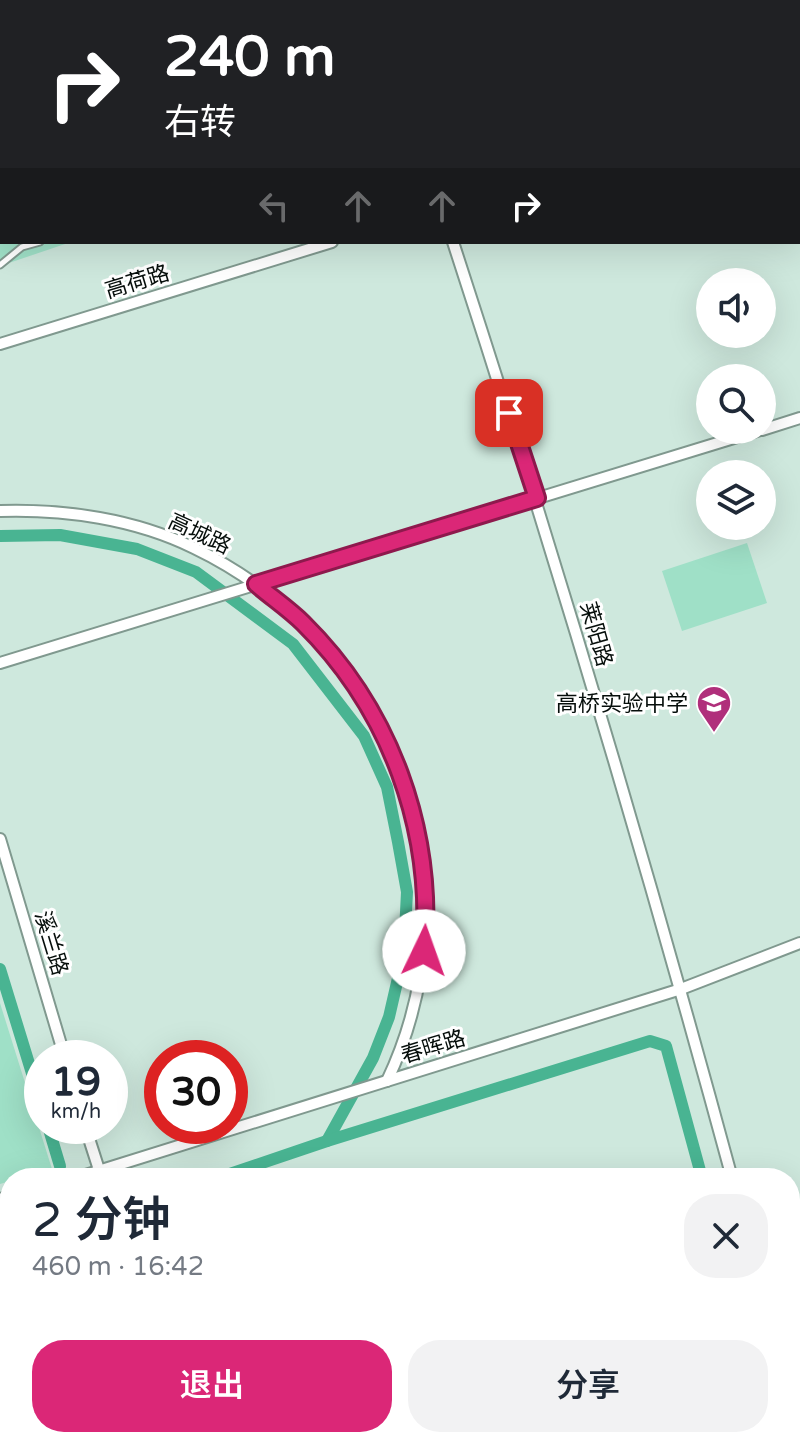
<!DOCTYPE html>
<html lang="zh">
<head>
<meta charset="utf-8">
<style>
	body { margin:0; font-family:"Varela Round","Noto Sans SC",sans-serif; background:#f2f2f3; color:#1f2937; height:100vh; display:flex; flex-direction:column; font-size:30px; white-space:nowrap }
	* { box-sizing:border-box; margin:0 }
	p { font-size:26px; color:#747a83 }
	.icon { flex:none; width:44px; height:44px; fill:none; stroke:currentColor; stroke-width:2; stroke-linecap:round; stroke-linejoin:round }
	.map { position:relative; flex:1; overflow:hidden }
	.details { position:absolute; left:0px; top:1168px; width:800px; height:280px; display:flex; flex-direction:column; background:#fff; border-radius:32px 32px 0 0; box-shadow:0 8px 32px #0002 }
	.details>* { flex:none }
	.top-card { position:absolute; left:0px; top:0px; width:800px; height:244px; box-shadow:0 8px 32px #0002; background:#202124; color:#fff; overflow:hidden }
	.tools { position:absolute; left:696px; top:268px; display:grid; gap:16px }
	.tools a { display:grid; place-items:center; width:80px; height:80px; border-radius:50%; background:#fff; box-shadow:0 8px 32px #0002; font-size:40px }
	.speed { position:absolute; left:24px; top:1040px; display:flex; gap:16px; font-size:40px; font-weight:700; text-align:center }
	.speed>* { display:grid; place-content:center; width:104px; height:104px; border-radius:50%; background:#fff; box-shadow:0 8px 32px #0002; line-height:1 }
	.speed small { font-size:20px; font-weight:400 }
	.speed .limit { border:12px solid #d22; background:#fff; color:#111 }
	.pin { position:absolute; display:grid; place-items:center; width:68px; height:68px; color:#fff; margin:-34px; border-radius:16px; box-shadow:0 4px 12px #0006 }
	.me { position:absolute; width:88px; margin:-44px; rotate:3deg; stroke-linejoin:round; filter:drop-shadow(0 0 6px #0008) }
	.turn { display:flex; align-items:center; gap:28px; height:168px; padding:0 32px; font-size:36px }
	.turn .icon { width:104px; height:104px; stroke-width:2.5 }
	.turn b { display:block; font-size:56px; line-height:68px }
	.lanes { display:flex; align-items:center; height:76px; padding:0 32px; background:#0003; justify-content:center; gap:40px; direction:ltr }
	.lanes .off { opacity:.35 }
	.round { display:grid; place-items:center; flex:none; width:84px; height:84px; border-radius:32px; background:#f2f2f3 }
	.summary { display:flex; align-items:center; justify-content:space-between; height:136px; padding:0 32px }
	h1 { font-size:48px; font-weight:600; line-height:60px }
	.primary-button { display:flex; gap:16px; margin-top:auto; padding:16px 32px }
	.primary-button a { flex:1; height:92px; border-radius:32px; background:#db2777; color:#fff; font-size:32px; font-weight:600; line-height:92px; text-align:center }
	.primary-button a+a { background:#f2f2f3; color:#1f2937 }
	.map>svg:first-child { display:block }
	.green { fill:#9fe0c7 }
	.water { fill:#49b492 }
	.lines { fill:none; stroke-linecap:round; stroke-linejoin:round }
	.canal { stroke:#49b492; stroke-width:12 }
	.service-casing { stroke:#80998f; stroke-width:9 }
	.minor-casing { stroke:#80998f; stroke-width:14 }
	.tertiary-casing { stroke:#80998f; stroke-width:18 }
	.secondary-casing { stroke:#80998f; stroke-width:18 }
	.service { stroke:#fff; stroke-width:5 }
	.minor { stroke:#fff; stroke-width:10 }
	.tertiary { stroke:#fff; stroke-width:14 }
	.secondary { stroke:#fff; stroke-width:14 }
	.route-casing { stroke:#8e194d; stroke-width:20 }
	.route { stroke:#db2777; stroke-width:14 }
	.labels { text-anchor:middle; stroke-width:6; stroke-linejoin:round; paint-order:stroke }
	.street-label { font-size:22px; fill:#060e0b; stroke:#fff }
	.poi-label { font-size:22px; fill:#060e0b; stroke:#fff; text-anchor:end }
</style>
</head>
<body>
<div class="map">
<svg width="800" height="1448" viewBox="0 0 800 1448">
	<rect width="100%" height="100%" fill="#cee8dd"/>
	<g class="green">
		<path d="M0 202H2V242H71L0 266Z"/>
		<path d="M747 543 767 603 682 631 662 571Z"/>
		<path d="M0 1003 52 1169 21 1178H10V1181L0 1184Z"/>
	</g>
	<g class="water">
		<path d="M459 0H708L709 2H459Z"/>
		<path d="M10 1231V1307L0 1308V1234Z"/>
		<path d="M134 1438H168L174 1448H137Z"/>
	</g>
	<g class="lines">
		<g class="canal">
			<path d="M0 536 60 535 137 549 196 572 293 644 364 736 387 787 398 842 407 892 404 952 389 1017 373 1058 327 1141"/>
			<path d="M0 969 42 1106"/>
			<path d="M48 1126 60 1166"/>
			<path d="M218 1178 327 1141 650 1041 666 1046 702 1178"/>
			<path d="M773 1438 787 1448"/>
		</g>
		<defs>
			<path id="service" d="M0 265 22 247 40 242"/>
			<g id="minor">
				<path d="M374 0 375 2"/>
				<path d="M798 90 800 89"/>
				<path d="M453 242C554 552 647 864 732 1178"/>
				<path d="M0 344 332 242"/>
				<path d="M762 430 800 418"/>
				<path d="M0 511C65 509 135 519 194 548 392 643 482 881 387 1081"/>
				<path d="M0 663 760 430"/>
				<path d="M0 839 65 1058"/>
				<path d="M85 1126 101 1176"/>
				<path d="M76 1178 681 989 800 943"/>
				<path d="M0 1199 10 1196"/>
				<path d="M790 1351 800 1349"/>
				<path d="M195 1438 200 1448"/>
				<path d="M699 1448 709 1438"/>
			</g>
			<g id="tertiary">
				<path d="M168 2 171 0"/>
				<path d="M0 54H2"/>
			</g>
			<g id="secondary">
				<path d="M788 0V2"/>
				<path d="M798 110 800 130"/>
			</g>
		</defs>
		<use href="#service" class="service-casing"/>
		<use href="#minor" class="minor-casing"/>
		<use href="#tertiary" class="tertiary-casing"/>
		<use href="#secondary" class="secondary-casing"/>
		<use href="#service" class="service"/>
		<use href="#minor" class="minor"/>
		<use href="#tertiary" class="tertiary"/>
		<use href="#secondary" class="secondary"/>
	</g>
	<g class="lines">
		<defs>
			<path id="route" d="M424 951C434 829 390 709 303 623 289 609 271 597 256 584L537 498 509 413"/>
		</defs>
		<use href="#route" class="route-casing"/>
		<use href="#route" class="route"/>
	</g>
	<defs>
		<symbol id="school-pin" viewBox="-11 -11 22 30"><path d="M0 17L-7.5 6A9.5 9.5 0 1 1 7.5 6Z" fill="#b02f7b" stroke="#fff"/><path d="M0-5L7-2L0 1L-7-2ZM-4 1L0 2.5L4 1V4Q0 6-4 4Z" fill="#fff"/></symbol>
	</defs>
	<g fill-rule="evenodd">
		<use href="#school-pin" x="694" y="683" width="40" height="54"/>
	</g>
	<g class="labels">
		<g class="street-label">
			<text transform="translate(137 281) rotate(-17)" y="8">高荷路</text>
			<text transform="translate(200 533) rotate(25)" y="8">高城路</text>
			<text transform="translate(597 634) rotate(74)" y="8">莱阳路</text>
			<text transform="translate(52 943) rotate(73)" y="8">溪兰路</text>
			<text transform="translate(433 1046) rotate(-17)" y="8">春晖路</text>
		</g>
		<g class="poi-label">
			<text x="688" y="711">高桥实验中学</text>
		</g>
	</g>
</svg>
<div class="tools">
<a><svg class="icon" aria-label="sound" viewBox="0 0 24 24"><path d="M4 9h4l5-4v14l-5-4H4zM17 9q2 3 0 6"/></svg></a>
<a><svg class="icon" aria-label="search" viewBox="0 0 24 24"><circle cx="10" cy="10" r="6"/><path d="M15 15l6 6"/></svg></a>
<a><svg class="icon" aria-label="layers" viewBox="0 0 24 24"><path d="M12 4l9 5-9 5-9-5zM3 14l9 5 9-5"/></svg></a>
</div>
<div class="speed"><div>19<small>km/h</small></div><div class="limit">30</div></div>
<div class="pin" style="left:509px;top:413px;background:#d93025"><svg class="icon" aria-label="arrive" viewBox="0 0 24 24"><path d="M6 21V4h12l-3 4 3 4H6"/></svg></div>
<svg class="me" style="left:424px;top:951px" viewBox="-20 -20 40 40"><circle r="19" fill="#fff"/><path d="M0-13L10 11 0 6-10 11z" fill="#db2777"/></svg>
<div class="top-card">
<div class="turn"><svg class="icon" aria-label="right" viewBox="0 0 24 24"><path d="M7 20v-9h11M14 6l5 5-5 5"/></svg><div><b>240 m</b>右转</div></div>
<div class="lanes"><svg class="icon off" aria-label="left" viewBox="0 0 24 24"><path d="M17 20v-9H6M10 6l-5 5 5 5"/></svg><svg class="icon off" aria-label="ahead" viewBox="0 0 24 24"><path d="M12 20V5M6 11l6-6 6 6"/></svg><svg class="icon off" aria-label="ahead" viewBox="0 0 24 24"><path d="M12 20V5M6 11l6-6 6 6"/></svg><svg class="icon" aria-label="right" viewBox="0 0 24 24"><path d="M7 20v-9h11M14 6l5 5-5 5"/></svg></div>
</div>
<section class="details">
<div class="summary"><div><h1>2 分钟</h1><p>460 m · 16:42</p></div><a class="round"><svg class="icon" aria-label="close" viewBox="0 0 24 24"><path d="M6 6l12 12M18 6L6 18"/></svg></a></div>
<div class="primary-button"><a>退出</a><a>分享</a></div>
</section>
</div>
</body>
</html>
